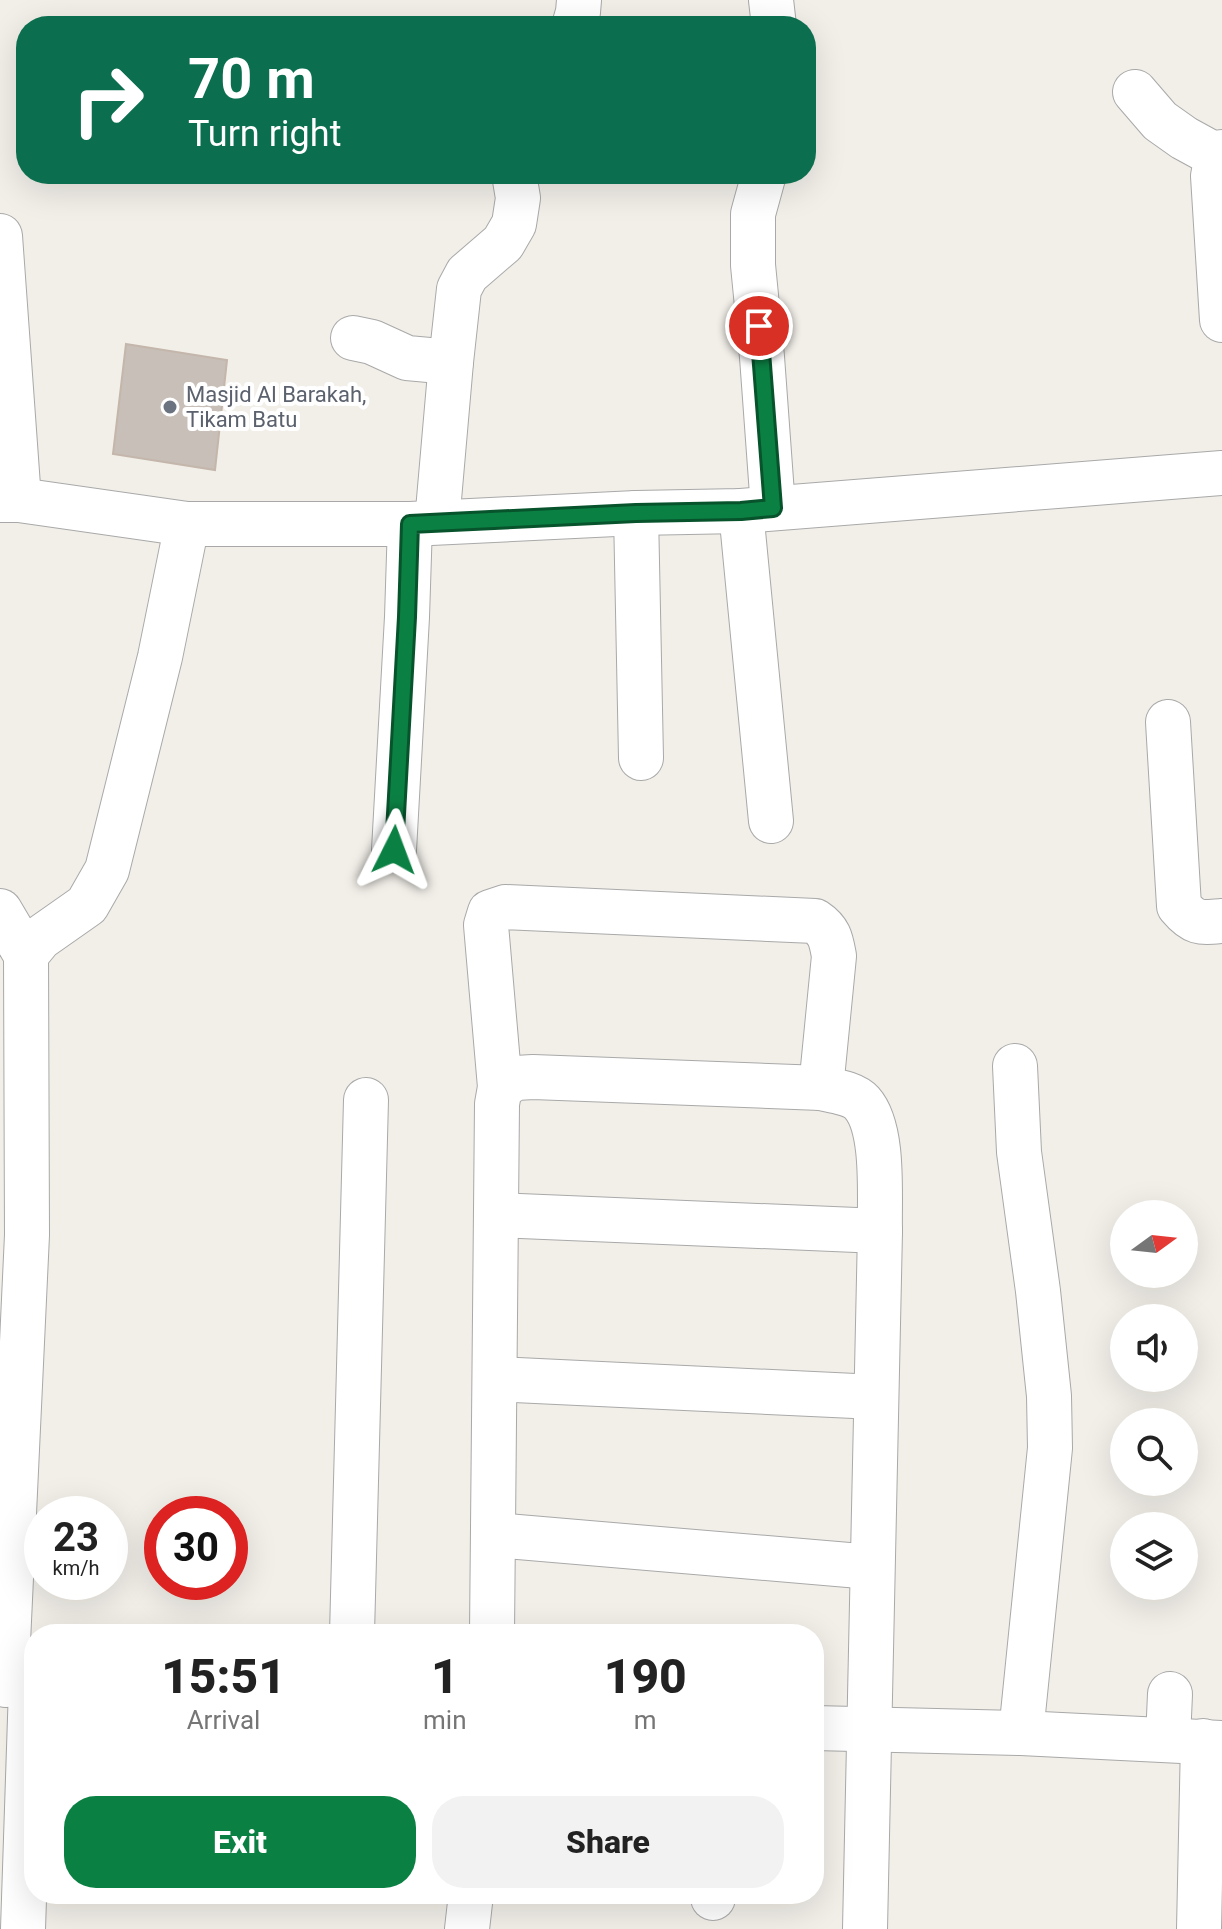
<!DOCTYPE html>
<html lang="en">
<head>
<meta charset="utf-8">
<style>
	body { margin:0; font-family:Roboto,sans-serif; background:#f2f2f2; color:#222; height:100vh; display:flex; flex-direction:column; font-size:30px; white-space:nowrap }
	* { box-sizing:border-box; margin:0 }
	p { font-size:26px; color:#767676 }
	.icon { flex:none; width:44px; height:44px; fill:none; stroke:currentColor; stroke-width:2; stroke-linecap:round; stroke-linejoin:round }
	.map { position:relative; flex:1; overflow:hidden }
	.panel { position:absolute; left:24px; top:1624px; width:800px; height:280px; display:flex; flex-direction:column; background:#fff; border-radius:32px; box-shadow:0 8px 32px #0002 }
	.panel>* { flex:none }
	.hud { position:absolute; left:16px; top:16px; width:800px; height:168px; border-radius:32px; box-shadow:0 8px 32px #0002; background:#0b6e4f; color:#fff; overflow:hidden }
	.needle { width:52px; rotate:75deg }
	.controls { position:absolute; left:1110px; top:1200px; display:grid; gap:16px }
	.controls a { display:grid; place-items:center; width:88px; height:88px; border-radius:50%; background:#fff; box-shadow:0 8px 32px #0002; font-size:40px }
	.speed { position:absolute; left:24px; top:1496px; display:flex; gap:16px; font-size:40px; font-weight:700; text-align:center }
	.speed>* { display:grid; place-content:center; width:104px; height:104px; border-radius:50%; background:#fff; box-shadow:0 8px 32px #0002; line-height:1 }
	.speed small { font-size:20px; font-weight:400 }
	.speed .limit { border:12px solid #d22; background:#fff; color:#111 }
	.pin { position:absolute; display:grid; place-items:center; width:68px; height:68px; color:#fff; margin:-34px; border:4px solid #fff; border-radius:50%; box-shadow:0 2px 8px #0007 }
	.me { position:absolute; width:88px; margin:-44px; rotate:3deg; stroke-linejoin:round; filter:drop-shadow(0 0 6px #0008) }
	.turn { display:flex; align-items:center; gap:28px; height:168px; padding:0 40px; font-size:36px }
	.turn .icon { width:104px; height:104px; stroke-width:2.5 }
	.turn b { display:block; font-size:56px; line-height:68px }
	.eta { display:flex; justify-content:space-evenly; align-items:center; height:136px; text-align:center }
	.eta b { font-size:48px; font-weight:800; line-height:56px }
	.action { display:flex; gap:16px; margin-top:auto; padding:16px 40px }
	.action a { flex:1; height:92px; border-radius:32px; background:#0b8043; color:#fff; font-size:32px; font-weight:800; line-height:92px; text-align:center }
	.action a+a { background:#f2f2f2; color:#222 }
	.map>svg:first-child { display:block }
	.building { fill:#c7bfb8; stroke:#c4b6ab; stroke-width:2 }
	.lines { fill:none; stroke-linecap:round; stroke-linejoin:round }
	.minor-casing { stroke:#a9a9a9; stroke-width:46 }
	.minor { stroke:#fff; stroke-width:44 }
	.route-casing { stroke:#07532c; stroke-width:20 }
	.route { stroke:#0b8043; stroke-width:14 }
	.worship-dot { fill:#6b7280; stroke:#fff; stroke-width:3 }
	.labels { text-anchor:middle; stroke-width:8; stroke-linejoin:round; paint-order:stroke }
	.worship-label { font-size:22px; fill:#5b616d; stroke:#fff; text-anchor:start }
</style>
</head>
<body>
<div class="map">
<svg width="1222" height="1929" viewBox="0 0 1222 1929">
	<rect width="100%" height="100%" fill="#f2efe9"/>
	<path class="building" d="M126 344 227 360 215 470 113 454Z"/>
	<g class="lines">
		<defs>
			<g id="minor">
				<path d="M771 0 774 26"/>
				<path d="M574 26 578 12 579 0"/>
				<path d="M1135 92 1160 121 1184 138 1217 156"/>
				<path d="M1222 152 1217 156 1213 176 1222 320"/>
				<path d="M764 174 753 214V265L762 357 773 508"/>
				<path d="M0 236 19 500"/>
				<path d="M353 338 372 342 407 358 451 362"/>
				<path d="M0 500H19L187 524H410L636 513 741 511 1222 473"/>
				<path d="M741 511 771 821"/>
				<path d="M636 513 641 758"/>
				<path d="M437 522 451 362 459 289 467 274 503 243 514 224 518 198 514 174"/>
				<path d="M1168 722 1179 906C1194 924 1200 923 1222 921"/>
				<path d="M394 850 407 617 410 524"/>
				<path d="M0 911 26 955"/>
				<path d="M1015 1066 1019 1152 1038 1291 1049 1396 1050 1448 1021 1733"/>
				<path d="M500 1087 516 1078 533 1077 821 1088C834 1091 853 1093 862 1103 885 1129 879 1197 880 1231L865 1929"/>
				<path d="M496 1215 880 1231"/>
				<path d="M495 1379 876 1397"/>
				<path d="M494 1535 872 1567"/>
				<path d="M352 1634 366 1100"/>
				<path d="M492 1634 497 1104 500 1087 486 925 490 912 505 907 815 921C830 931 831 940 834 956L821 1088"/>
				<path d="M6 1685 27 1235 26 955 40 938 87 905 107 870 160 657 187 524"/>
				<path d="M814 1728 1021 1733 1222 1743"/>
				<path d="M1168 1739 1170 1694"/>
				<path d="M713 1894V1898"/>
				<path d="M23 1929 31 1688"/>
				<path d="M467 1929 471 1894"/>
				<path d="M1199 1929 1203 1741"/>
			</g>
		</defs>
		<use href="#minor" class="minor-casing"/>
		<use href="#minor" class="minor"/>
	</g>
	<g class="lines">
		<defs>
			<path id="route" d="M394 850 407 617 410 524 636 513 741 511 773 508 759 326"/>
		</defs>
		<use href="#route" class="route-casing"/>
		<use href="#route" class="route"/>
	</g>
	<circle class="worship-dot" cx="170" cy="407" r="8"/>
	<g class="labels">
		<g class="worship-label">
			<text x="186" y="402">Masjid Al Barakah,<tspan x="186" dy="25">Tikam Batu</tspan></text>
		</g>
	</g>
</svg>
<div class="controls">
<a><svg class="needle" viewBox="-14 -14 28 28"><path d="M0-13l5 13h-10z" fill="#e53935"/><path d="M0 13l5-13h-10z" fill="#767676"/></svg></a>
<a><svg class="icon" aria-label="sound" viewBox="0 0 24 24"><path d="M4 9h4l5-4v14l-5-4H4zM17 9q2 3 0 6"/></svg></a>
<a><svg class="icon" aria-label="search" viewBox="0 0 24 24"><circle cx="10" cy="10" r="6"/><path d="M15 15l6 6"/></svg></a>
<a><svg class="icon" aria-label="layers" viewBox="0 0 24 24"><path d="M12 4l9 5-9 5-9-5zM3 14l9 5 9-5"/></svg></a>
</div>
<div class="speed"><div>23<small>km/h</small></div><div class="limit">30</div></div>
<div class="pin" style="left:759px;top:326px;background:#d93025"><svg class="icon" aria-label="arrive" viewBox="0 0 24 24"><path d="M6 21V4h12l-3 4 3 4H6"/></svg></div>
<svg class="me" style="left:394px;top:850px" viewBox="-20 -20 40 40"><path d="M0-17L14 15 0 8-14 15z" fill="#0b8043" stroke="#fff" stroke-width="4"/></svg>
<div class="hud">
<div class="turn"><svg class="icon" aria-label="right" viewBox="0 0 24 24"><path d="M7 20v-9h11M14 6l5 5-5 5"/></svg><div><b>70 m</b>Turn right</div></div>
</div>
<section class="panel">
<div class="eta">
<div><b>15:51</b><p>Arrival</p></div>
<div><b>1</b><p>min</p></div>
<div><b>190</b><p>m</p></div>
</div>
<div class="action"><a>Exit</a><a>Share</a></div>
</section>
</div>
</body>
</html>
